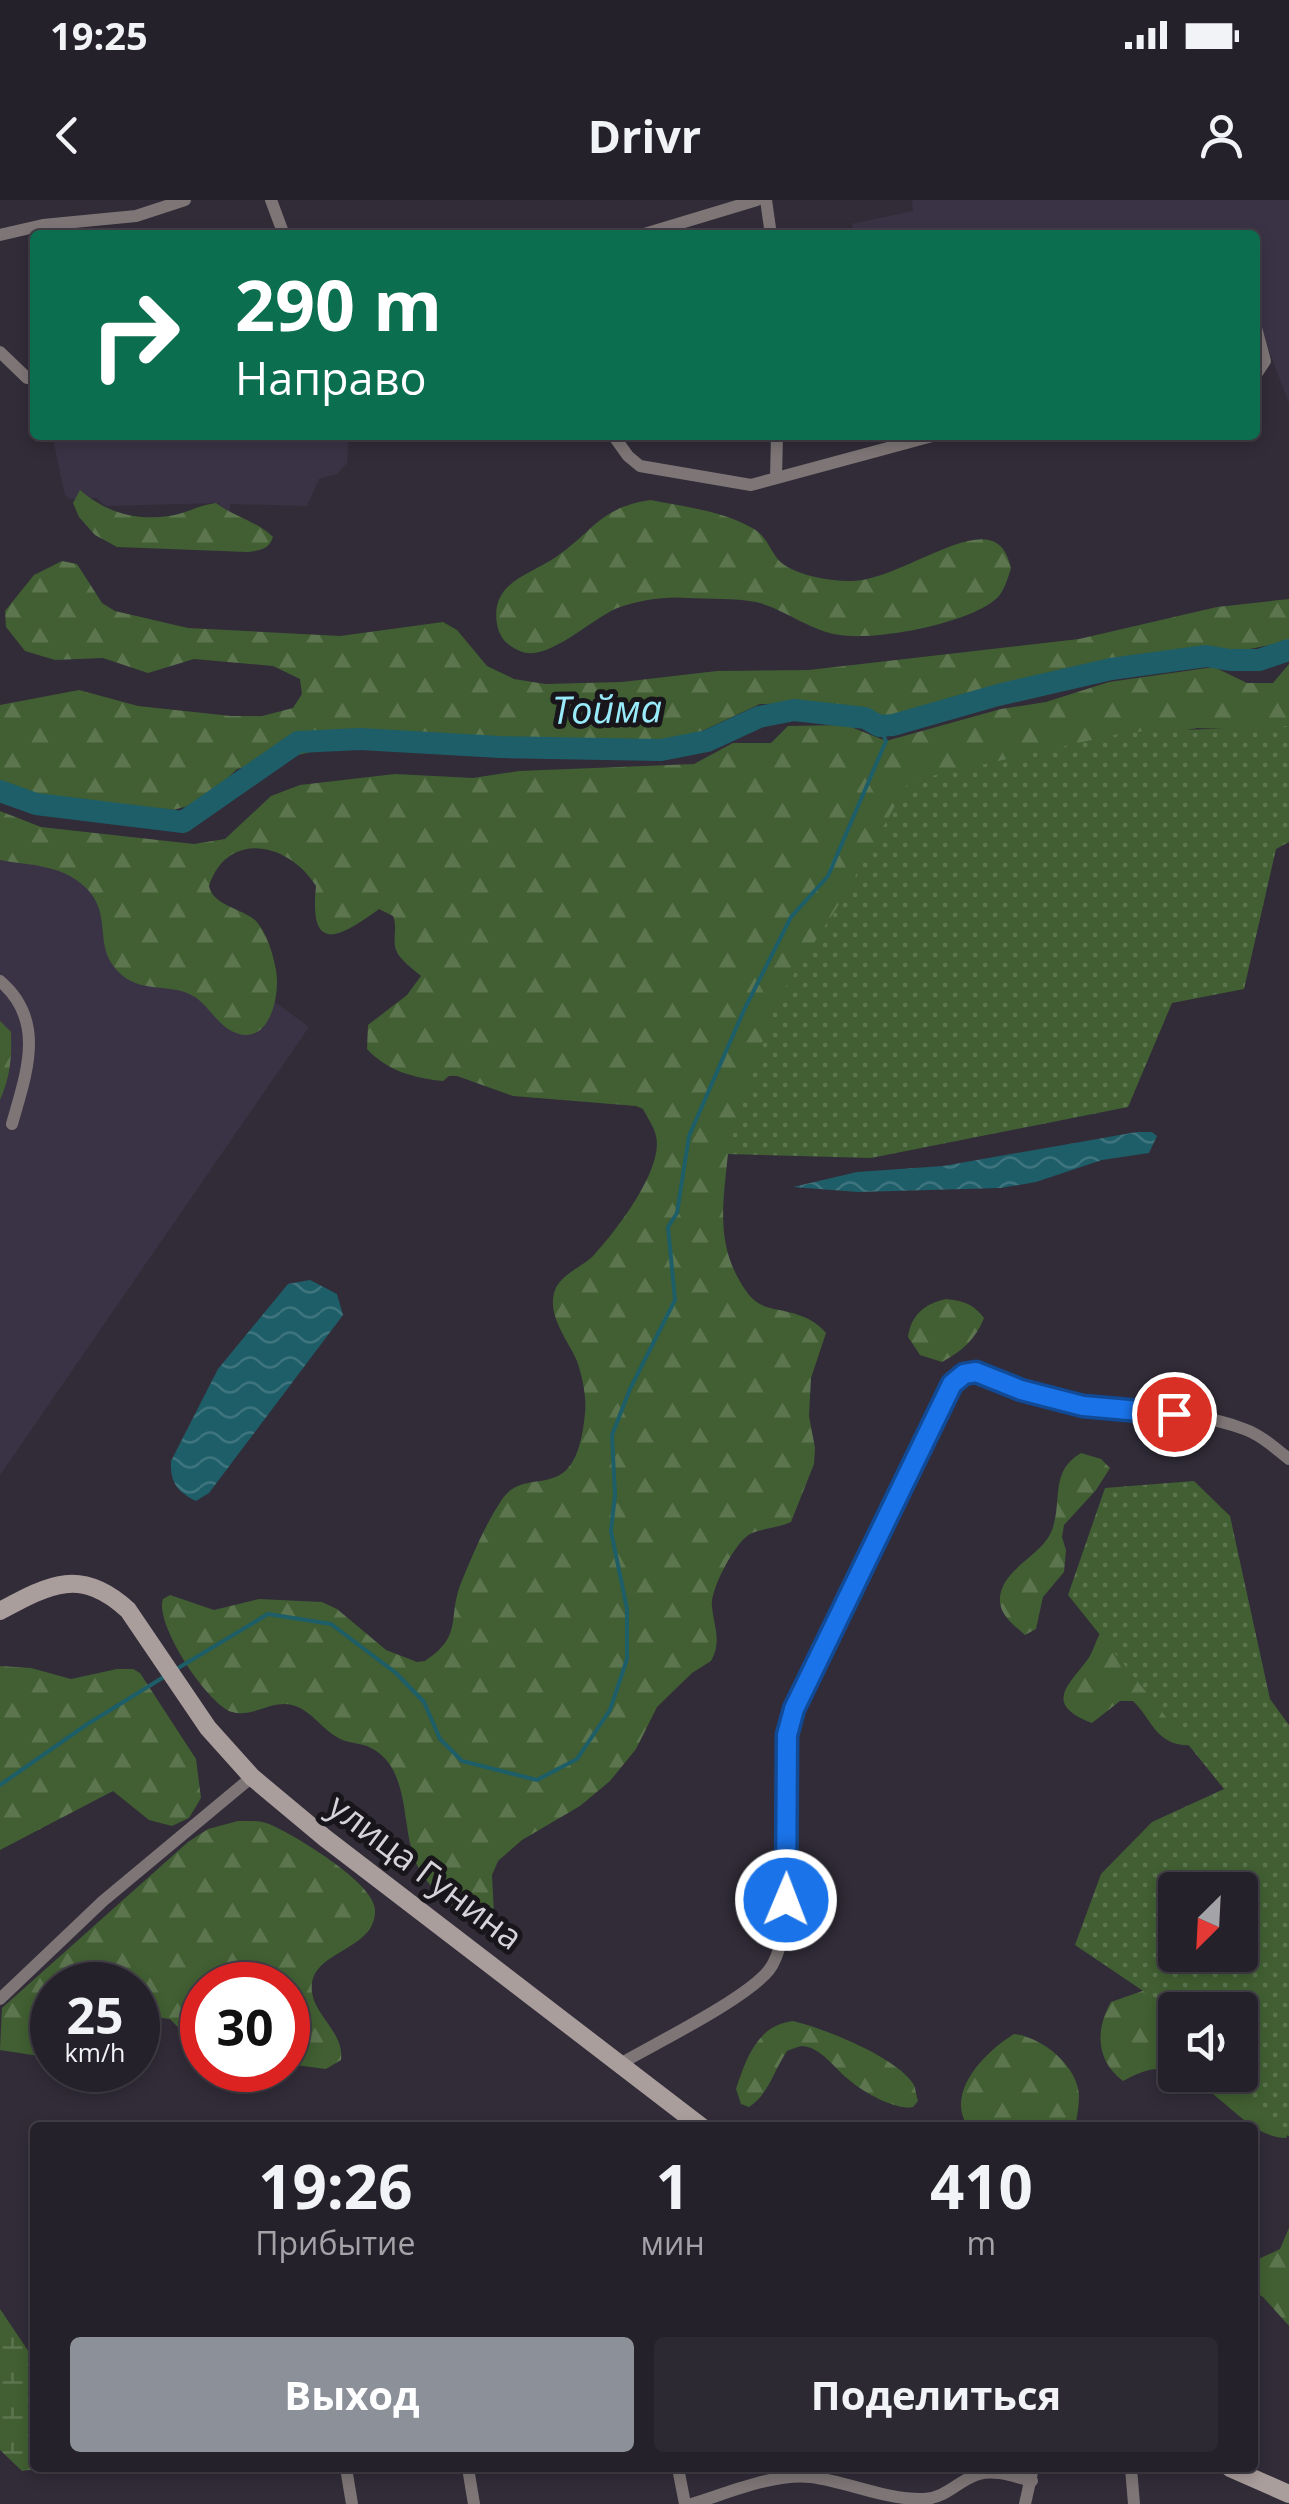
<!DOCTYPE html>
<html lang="ru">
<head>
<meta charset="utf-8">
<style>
	body { margin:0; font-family:"Open Sans",sans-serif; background:#2d2932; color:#f1f3f6; height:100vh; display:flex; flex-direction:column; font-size:38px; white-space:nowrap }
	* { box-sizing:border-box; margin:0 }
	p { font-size:32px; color:#a3a3a8 }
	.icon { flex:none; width:55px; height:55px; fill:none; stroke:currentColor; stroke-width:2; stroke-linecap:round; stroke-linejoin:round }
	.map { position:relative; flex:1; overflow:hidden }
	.drawer { position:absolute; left:30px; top:1922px; width:1228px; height:350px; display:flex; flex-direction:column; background:#25212a; border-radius:10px; box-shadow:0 5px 15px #0003,0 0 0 2px #423e47 }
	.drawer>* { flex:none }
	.guide { position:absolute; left:30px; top:30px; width:1230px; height:210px; border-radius:10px; box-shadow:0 5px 15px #0003,0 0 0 2px #423e47; background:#0b6e4f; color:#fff; overflow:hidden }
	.needle { width:65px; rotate:204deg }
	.fabs { position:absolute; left:1158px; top:1672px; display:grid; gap:20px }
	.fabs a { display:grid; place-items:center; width:100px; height:100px; border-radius:10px; background:#25212a; box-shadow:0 5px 15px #0003,0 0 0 2px #423e47; font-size:50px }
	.speed { position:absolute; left:30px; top:1762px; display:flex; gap:20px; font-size:50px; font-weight:700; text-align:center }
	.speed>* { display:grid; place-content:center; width:130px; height:130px; border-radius:50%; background:#25212a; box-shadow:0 5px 15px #0003,0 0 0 2px #423e47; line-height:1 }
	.speed small { font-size:25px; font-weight:400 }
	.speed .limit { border:15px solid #d22; background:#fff; color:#111 }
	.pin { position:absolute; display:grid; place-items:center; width:85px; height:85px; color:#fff; margin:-42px; border:5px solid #fff; border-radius:50%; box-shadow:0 2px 10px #0007 }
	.me { position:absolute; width:110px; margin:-55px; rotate:1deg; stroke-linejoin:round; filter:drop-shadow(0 0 8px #0008) }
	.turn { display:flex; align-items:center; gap:35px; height:210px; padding:0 40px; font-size:45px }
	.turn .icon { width:130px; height:130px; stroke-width:2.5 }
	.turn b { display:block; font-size:70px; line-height:85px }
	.eta { display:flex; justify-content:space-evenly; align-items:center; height:170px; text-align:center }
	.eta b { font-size:60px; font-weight:700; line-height:70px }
	.primary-button { display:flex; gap:20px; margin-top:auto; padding:20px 40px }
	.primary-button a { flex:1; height:115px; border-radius:10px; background:#8c9099; color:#fff; font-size:40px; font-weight:700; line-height:115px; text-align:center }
	.primary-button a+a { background:#2d2932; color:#f1f3f6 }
	.status { display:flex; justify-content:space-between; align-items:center; height:70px; padding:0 50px; background:#25212a; direction:ltr }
	.status svg { height:28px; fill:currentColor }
	header { display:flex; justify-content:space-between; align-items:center; height:130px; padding:0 40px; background:#25212a; font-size:45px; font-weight:700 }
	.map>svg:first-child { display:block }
	.built { fill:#3a3345 }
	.forest { fill:url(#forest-firs); fill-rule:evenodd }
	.wetland { fill:url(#wetland-marsh) }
	.garden { fill:url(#garden-dots); fill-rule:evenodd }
	.water { fill:url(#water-waves) }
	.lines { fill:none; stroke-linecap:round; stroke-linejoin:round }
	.stream { stroke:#1e5e68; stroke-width:4 }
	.river { stroke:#1e5e68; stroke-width:22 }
	.minor { stroke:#7e7676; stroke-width:12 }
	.secondary { stroke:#aa9e9d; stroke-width:18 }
	.route-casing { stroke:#114b97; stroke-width:25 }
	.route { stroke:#1a73e8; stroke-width:18 }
	.labels { text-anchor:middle; stroke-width:10; stroke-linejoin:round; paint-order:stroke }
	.street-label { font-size:35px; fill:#d6d3db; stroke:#18161b }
	.water-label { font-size:38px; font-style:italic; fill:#99ebfa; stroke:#18161b }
</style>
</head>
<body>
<div class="status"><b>19:25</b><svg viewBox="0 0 49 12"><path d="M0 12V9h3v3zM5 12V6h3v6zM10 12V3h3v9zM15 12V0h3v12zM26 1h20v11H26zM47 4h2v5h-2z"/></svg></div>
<header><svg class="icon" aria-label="back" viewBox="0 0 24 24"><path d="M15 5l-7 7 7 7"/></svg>Drivr<svg class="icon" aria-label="person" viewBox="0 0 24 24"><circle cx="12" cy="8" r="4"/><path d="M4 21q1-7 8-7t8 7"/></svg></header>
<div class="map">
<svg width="1289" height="2304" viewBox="0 0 1289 2304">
	<defs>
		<pattern id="forest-firs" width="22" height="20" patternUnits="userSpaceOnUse" patternTransform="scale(2.5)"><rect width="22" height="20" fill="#415f32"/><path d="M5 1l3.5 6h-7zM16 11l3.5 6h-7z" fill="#5c754f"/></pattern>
		<pattern id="wetland-marsh" width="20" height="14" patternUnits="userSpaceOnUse" patternTransform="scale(2.5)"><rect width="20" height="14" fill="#415f32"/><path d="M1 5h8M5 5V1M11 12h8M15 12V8" fill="none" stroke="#5c754f"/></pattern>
		<pattern id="garden-dots" width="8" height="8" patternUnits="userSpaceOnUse" patternTransform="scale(2.5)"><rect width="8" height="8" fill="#415f32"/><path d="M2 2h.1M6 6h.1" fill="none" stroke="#5c754f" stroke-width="1.8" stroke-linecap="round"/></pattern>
		<pattern id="water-waves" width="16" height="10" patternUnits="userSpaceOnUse" patternTransform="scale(2.5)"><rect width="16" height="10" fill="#1e5e68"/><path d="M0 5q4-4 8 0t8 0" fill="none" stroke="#3e747d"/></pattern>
	</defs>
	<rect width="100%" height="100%" fill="#312c38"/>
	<g class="built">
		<path d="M912 0H1289V203L1255 115V35H854L852 24 913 11Z"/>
		<path d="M52 235H349L347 263 337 274 319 279 307 306 230 304V318L220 317 219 303 106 306 96 298 70 299 65 295Z"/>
		<path d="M0 644 69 652 309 827 0 1275Z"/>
	</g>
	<g class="forest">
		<path d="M80 290C105 312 135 321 169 316 185 314 199 305 216 303 234 317 257 321 273 337 269 350 259 350 248 352L117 347 95 335 79 317 73 303Z"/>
		<path d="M651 300C685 307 724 311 754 329 769 338 771 355 783 364 800 376 830 381 850 381 891 382 955 333 989 340 1003 343 1008 356 1011 368 1008 378 1005 388 999 396 974 423 876 441 840 435 810 431 785 409 756 402 734 398 709 399 688 398 666 396 641 400 620 407 594 416 547 464 520 451 507 446 499 437 497 424 490 382 530 375 556 357 594 331 600 307 651 300Z"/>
		<path d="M62 361 77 364 102 403 115 411 188 428 340 436 443 422 457 430 487 466 514 479 545 484 622 482 717 471 809 470 1079 439 1217 407 1289 399V441L901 519 885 520 807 503 760 504 661 550 558 557 337 546 237 569 203 602 173 610 46 599 0 582V505L79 490 138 506 231 516H262L293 508 302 494 300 479 273 466 194 459 148 473 103 458 55 460 25 451 6 427 5 411 34 375Z"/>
		<path d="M1289 464V531L1197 528 1187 530 728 953C724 997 716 1036 737 1076 745 1091 753 1104 770 1108 792 1113 811 1115 826 1133L811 1178 809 1216 815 1248 814 1264 791 1322C778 1328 765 1328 752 1333 737 1338 709 1391 712 1407 714 1427 722 1441 711 1461L692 1473 657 1507 636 1549 610 1581 580 1606 522 1640 498 1661 492 1675 494 1714 484 1726 475 1725C455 1710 428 1688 417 1665 400 1629 412 1569 371 1548 360 1542 346 1544 335 1536 321 1527 309 1509 292 1505 271 1500 253 1518 232 1512 207 1504 154 1423 163 1399L170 1395 214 1410 259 1399 322 1402 337 1409 386 1450 417 1462 425 1461C464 1435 447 1419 461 1383 472 1356 485 1325 501 1301 527 1260 576 1313 585 1213 587 1198 582 1175 577 1161 568 1140 546 1115 555 1090 561 1074 584 1066 594 1055 616 1031 664 969 656 936 654 927 647 917 643 909L636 906 513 896 457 876H449L443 881C414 878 387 871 367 849L368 825 407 795 421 776C413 769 400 760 396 750 392 739 398 728 393 716L379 709C338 739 309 754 316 686 289 643 228 629 209 686 213 706 242 708 256 721 267 733 273 754 276 770 281 799 267 853 228 829 215 820 207 805 195 797 168 780 135 798 112 764 96 741 111 711 85 687 61 664 31 666 0 660V611L41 627 194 644 225 639 271 596 300 585 395 574 473 578 519 571 694 564 733 543H771L788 526 846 525 886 541 1001 509 1046 502 1109 482 1214 467 1247 483H1273Z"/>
		<path d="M0 821 11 832C12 858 10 877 0 900Z"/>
		<path d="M946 1099C964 1101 973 1104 984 1118 976 1139 961 1152 942 1162L920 1155 908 1137C911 1115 924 1104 946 1099Z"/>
		<path d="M1081 1253 1101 1259 1110 1268 1096 1290 1064 1325 1062 1337 1066 1350 1064 1372 1043 1397 1036 1429 1025 1435C1014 1425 998 1414 1000 1397 1003 1368 1043 1355 1052 1330 1063 1300 1049 1272 1081 1253Z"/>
		<path d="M1102 1430 1194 1545C1156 1548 1153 1520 1133 1501H1120L1092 1523C1043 1504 1068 1486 1088 1459 1094 1450 1096 1439 1102 1430Z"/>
		<path d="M0 1466 31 1468 71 1479 117 1469H133L140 1473 196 1559 201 1598 189 1618 172 1626 149 1620 113 1591 0 1650Z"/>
		<path d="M238 1621C249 1621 259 1620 269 1624 293 1634 375 1683 375 1710 376 1749 317 1750 312 1783 308 1813 345 1830 341 1860L326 1869 288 1864V1785H202V1852L170 1819 155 1817 151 1825 155 1846 145 1857 138 1859V1785H52V1858L0 1850 2 1808 188 1642 208 1629Z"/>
		<path d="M1232 1626 1289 1932 1286 1938C1257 1938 1231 1907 1209 1891 1200 1884 1189 1880 1179 1875H1240V1810H1175V1873C1156 1864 1140 1872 1123 1881 1096 1861 1095 1830 1111 1802L1148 1789 1143 1708ZM1175 1690H1240V1755H1175Z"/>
		<path d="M793 1821C823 1828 897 1857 914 1885 915 1887 917 1898 918 1901L913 1907C896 1911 861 1891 848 1879 835 1869 821 1847 802 1846 800 1846 789 1850 787 1851 774 1870 769 1894 749 1907L741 1904 736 1889C746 1859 757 1825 793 1821Z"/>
		<path d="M1014 1834C1042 1837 1078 1866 1079 1896 1079 1906 1077 1917 1075 1927L969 1928C943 1893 986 1851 1014 1834Z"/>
		<path d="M227 1870H276L247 1893Z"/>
		<path d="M1289 2028V2126L1263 2097 1253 2091 1252 2062 1280 2049Z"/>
	</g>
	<path class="wetland" d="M0 2109 35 2161V2268H41L22 2271 0 2250Z"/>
	<g class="garden">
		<path d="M1289 526V642L1276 649 1244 789 1172 803 1128 907 871 958 727 954 774 805 843 698 909 581 1127 532Z"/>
		<path d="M1194 1281 1230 1316 1270 1499 1289 1525V1936L1277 1929 1227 1875H1240V1810H1175V1820L1158 1801 1075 1745 1101 1674 1152 1622 1224 1589 1068 1395 1105 1288ZM1175 1690H1240V1755H1175Z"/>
	</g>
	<g class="water">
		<path d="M1137 932H1152L1157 936 1149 953 1102 960 1036 982 1001 988 858 992 793 987 857 972 943 966Z"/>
		<path d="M310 1080 337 1094 343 1115 209 1293 196 1301C177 1292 170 1282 171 1261L218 1169 288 1084Z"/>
	</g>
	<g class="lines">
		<g class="stream">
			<path d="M175 1470 268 1414 331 1424 396 1473 424 1502 440 1539 462 1561 537 1580 577 1559 610 1510 627 1459V1409L611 1331 615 1295 612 1235 630 1189 675 1100 668 1027 677 1013 689 936 744 810 791 717 828 676 886 541 879 526"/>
			<path d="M0 1585 86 1525 167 1475"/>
		</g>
		<path class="river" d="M0 591 36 604 183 622 298 542 360 539 500 547 661 550 707 541 759 517 794 510 865 518 879 526 893 525 998 495 1111 469 1206 456 1230 460H1259L1289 450"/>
		<g class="minor">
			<path d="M271 0 284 35"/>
			<path d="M766 0 771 35"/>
			<path d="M0 35 43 25 136 16 185 0"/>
			<path d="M641 35 757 0"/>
			<path d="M1255 124 1265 161 1255 176"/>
			<path d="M0 152 27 178"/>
			<path d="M613 235 628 256 640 266 751 285 936 235"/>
			<path d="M776 278 777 235"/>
			<path d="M0 781C47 821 26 874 12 924"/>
			<path d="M0 1799 103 1701 252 1577"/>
			<path d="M620 1864C656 1843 746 1799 769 1770 799 1731 787 1588 787 1535L794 1509 958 1177C979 1166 1029 1192 1053 1198 1116 1215 1183 1206 1244 1229 1261 1235 1275 1248 1289 1259"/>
			<path d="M346 2268 352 2304"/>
			<path d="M468 2268 474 2304"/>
			<path d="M678 2268 685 2304"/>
			<path d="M1131 2268 1134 2304"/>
			<path d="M692 2304C728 2293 773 2273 811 2277 849 2282 885 2300 924 2299 947 2298 958 2280 979 2274 996 2269 1015 2277 1032 2281"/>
			<path d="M1025 2304 1033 2268"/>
		</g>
		<g class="secondary">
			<path d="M0 1411C50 1384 81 1367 128 1410L208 1528 252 1577 325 1638 703 1928"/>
			<path d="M1230 2268 1289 2294"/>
		</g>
	</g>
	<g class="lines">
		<defs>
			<path id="route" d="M786 1700 787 1535 794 1509 952 1184 964 1174 976 1172 1021 1190 1083 1206 1174 1214"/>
		</defs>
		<use href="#route" class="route-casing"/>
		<use href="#route" class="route"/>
	</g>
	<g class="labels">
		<g class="street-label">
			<text transform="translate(425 1672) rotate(37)" y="12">улица Гунина</text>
		</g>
		<g class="water-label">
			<text transform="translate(607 510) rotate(-1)" y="13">Тойма</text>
		</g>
	</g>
</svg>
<div class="fabs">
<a><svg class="needle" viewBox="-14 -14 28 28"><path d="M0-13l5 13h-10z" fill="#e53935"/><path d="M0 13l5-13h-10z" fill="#a3a3a8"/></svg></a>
<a><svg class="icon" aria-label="sound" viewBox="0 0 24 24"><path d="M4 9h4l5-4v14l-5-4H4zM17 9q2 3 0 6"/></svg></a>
</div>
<div class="speed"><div>25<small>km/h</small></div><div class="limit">30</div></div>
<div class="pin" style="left:1174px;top:1214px;background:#d93025"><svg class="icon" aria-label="arrive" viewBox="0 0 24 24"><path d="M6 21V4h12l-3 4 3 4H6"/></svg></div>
<svg class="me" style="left:786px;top:1700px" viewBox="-20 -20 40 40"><circle r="17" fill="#1a73e8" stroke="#fff" stroke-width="3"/><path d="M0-11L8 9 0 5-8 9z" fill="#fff"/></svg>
<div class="guide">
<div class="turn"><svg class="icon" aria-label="right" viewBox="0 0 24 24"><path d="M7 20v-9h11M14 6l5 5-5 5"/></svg><div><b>290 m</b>Направо</div></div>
</div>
<section class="drawer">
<div class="eta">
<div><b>19:26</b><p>Прибытие</p></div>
<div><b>1</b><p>мин</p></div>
<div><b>410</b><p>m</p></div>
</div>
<div class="primary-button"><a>Выход</a><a>Поделиться</a></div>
</section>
</div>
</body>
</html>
